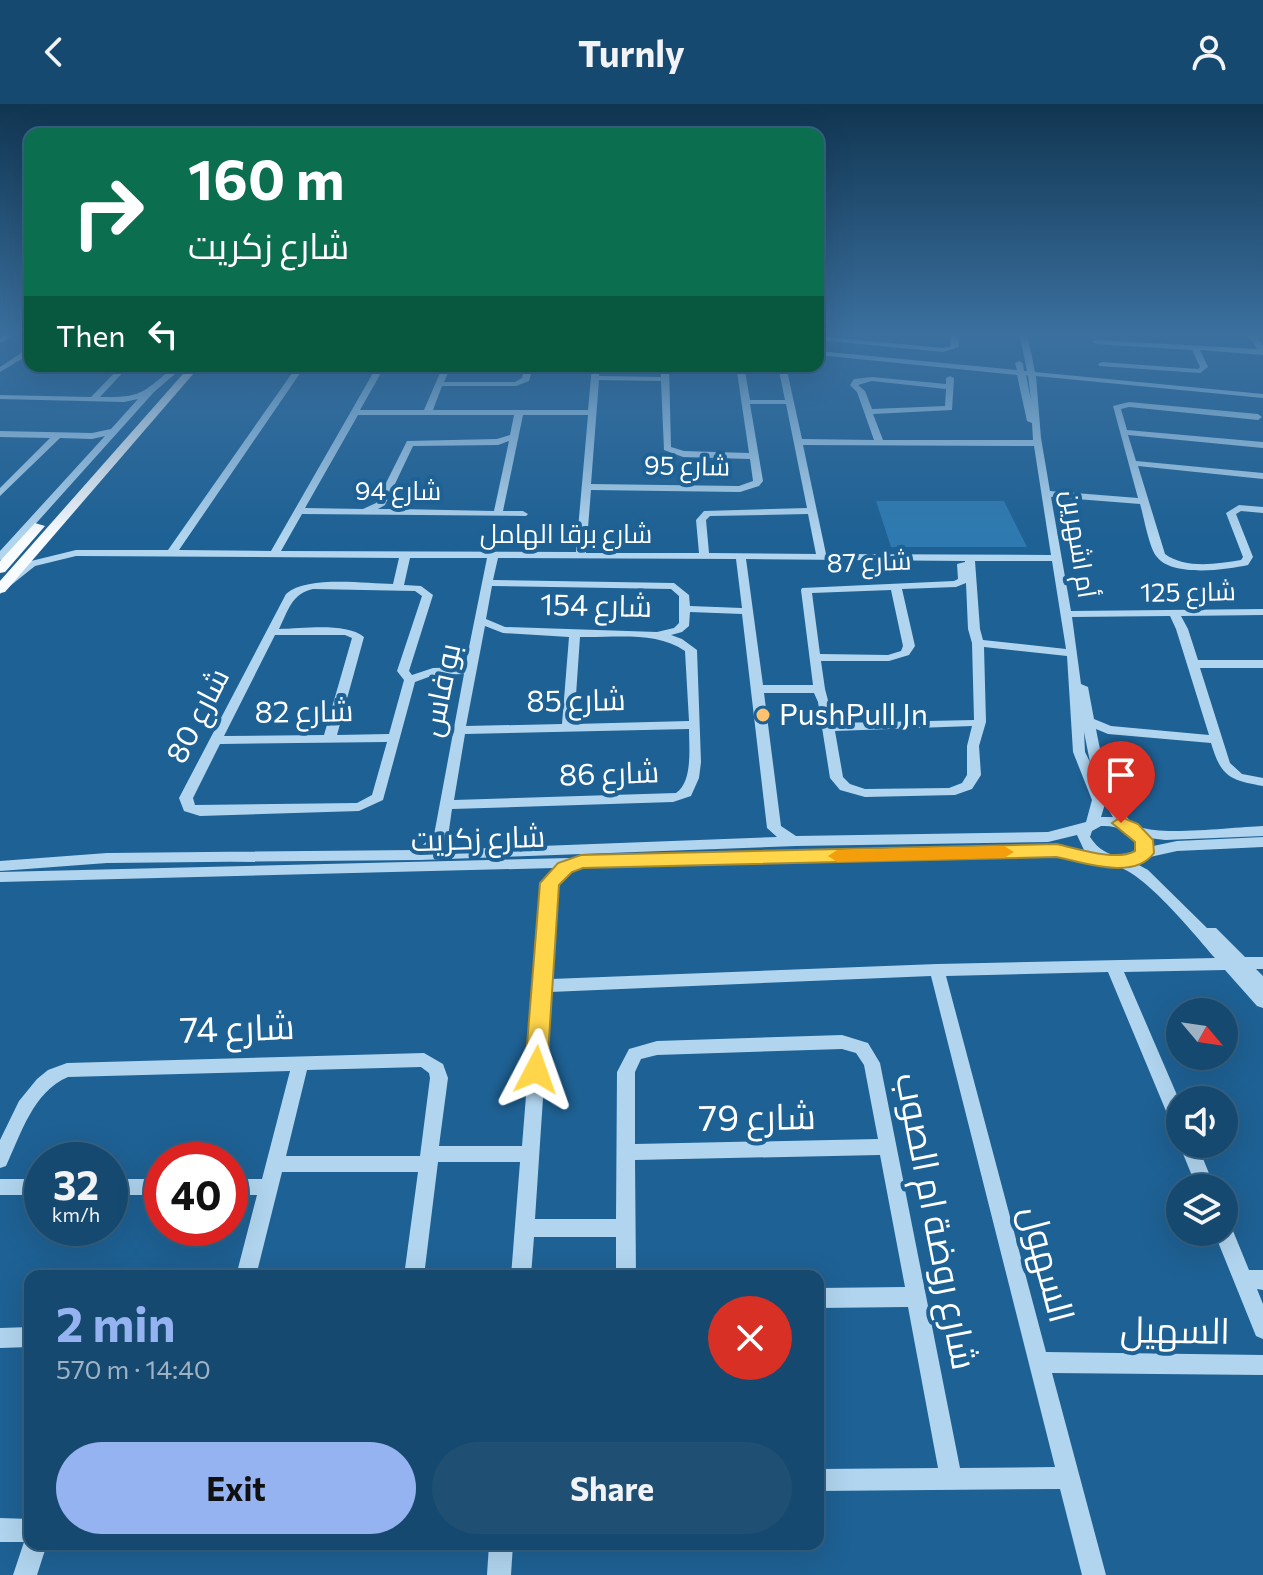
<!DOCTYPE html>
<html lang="en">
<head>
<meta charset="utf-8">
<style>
	body { margin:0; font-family:Commissioner,Cairo,sans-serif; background:#1f5074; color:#f1f3f6; height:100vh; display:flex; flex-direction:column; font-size:30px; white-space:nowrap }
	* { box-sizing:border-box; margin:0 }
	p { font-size:26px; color:#9eb2c3 }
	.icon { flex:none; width:44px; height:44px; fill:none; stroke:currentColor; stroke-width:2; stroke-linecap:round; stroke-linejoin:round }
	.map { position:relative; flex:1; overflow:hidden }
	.details { position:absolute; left:24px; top:1166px; width:800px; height:280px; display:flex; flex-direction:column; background:#16496f; border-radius:16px; box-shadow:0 8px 32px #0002,0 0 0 2px #356182 }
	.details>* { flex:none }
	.hud { position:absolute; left:24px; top:24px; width:800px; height:244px; border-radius:16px; box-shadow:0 8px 32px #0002,0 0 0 2px #356182; background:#0b6e4f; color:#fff; overflow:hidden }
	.needle { width:52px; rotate:119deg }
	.buttons { position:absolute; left:1166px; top:894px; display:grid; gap:16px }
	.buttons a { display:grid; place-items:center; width:72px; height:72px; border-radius:50%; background:#16496f; box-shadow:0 8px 32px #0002,0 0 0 2px #356182; font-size:40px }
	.speed { position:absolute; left:24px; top:1038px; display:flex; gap:16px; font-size:40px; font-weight:700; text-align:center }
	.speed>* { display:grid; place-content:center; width:104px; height:104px; border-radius:50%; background:#16496f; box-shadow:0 8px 32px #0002,0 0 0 2px #356182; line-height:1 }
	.speed small { font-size:20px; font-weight:400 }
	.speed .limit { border:12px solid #d22; background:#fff; color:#111 }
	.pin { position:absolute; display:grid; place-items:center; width:68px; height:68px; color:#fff; margin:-82px -34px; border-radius:50% 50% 50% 0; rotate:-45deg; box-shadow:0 0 8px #0007 }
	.pin .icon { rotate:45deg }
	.me { position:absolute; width:88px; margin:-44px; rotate:4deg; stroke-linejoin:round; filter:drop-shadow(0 0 6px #0008) }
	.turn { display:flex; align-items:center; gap:28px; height:168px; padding:0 32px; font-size:36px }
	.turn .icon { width:104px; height:104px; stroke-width:2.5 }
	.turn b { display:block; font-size:56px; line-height:68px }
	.then { display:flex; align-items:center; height:76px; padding:0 32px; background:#0003; gap:16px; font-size:30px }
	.round { display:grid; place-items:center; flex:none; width:84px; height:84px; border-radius:42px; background:#1f5074 }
	.overview { display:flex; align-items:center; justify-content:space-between; height:136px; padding:0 32px }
	h1 { font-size:48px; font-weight:700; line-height:60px; color:#95b2f1 }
	.action { display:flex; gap:16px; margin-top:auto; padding:16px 32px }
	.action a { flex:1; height:92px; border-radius:48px; background:#95b2f1; color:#111; font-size:32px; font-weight:700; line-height:92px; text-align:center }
	.action a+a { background:#1f5074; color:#f1f3f6 }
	header { display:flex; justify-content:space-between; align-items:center; height:104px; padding:0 32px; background:#16496f; font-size:36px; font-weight:700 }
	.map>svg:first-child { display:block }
	.green { fill:#2e7ab0 }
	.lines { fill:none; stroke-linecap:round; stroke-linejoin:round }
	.minor { fill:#b1d5ef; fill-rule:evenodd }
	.major { fill:#f9fcff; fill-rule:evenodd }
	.route { fill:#ffd54a; stroke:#a68a30; stroke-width:2 }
	.slow { fill:#f59e0b }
	.poi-dot { fill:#fdc270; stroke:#1e6194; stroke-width:3 }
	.labels { text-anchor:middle; stroke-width:8; stroke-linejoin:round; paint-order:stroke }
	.far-street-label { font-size:26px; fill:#fff; stroke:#1e6194 }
	.street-label { font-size:30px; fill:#fff; stroke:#1e6194 }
	.poi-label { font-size:30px; fill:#fff; stroke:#1e6194; text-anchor:start }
	.near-street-label { font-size:36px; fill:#fff; stroke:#1e6194 }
</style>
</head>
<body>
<header><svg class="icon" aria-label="back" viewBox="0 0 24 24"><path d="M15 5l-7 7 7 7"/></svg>Turnly<svg class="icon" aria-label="person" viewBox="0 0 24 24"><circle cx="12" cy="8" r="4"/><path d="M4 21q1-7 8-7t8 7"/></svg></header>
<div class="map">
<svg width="1263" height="1471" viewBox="0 0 1263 1471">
	<rect width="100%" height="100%" fill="#1e6194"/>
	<path class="green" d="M876 397H1004L1027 443H891Z"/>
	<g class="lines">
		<g class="minor">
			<path d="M10 228H19L0 239V234Z"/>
			<path d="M950 228H958L959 243 943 248 818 236V232L943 244 951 242Z"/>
			<path d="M1019 228H1027L1035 268 1263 290V294L1036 272 1041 334 1050 387 1138 394 1113 302 1129 298 1258 310 1262 313 1258 316 1129 303 1121 305 1127 326 1263 338V344L1128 331 1136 357 1263 369V375L1138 362 1165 450C1185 465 1217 460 1241 456L1243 453 1226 409 1239 401 1263 403V409L1241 407 1236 410 1253 453 1248 461C1226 466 1172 473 1157 453 1149 444 1144 413 1140 400L1051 393 1071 507 1263 505V511L1181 512 1188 525 1198 556H1263V564H1200L1230 659 1242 670 1263 674V682C1230 676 1221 673 1211 639L1108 630 1096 625C1101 651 1113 713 1140 723 1162 732 1236 723 1263 722V732L1165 736 1149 734 1153 742 1177 737 1263 733V743L1177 747 1150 753 1137 760 1148 766 1207 824H1216L1245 853H1263V865H1256L1263 872V904L1257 902 1225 866 1124 868 1180 998V1027L1174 1024 1171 1019 1108 868 946 872 1046 1248 1263 1251V1271L1052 1269 1106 1471H1082L1060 1385 818 1387V1365L938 1364 908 1203 818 1204V1184L905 1183 880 1051 635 1056 636 1172H616V1133H534L531 1172H511L520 1058H438L424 1172H404L418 1068H282L256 1172H236L257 1091H230V1075H262L290 967 68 973C33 988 21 1030 6 1062L0 1064V1036L19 997 37 975 48 966 67 959 424 949 443 960 448 974 439 1042H522L543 779 554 764 0 778V768L1056 742 1084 746 1077 731 1048 738 796 742 420 756 107 759 0 767V757L107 749 417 746 434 731 464 570 434 571 415 578 383 696 359 707 200 712 184 707 179 694 286 490C308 471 365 480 393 480L399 454 76 452 35 462 0 490V481L27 458 76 446H168L297 262H305L179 446 271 447 377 262H385L360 306H424L443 262H451L444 278H515L522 274 525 262H533L529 277 516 282H442L433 306H588L592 262H600L599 272 661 273V262H669L671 343 684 347 749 349 737 268 729 262H738L745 267 750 296H785L778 262H786L802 335 874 336 857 288 850 281 854 275 872 273 946 280V274L950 272 954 274 952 306 873 310 883 336H1033L1032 319 1027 317 1017 271 818 251V247L1017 266 1015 259 1019 257 1023 259 1024 267H1027ZM1026 271 1028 272 1031 296ZM599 276 661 277 664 346 683 353 750 355 753 377 739 382 591 380ZM872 277 946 285 945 302 872 305 865 287 858 281ZM750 300H786L807 404 704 407 696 416 699 449H586L591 386 740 388 759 382 763 377ZM358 311H514L510 331 497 335 407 337 376 399 363 405 305 404ZM523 311H588L576 448 281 447 302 410 526 412 528 410 523 407H503ZM509 337 494 407 399 405 400 393 395 390 390 393V405H378L385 401 413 342 498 341ZM803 341 1034 342 1051 451 826 450ZM808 410 816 450 709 449 706 416 710 412ZM410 454H487L465 563 433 564 412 571 409 567 433 491 421 482 404 481ZM498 454 736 455 742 504 690 502 689 491 674 479 493 476ZM746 455 965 457V458L957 460 958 475 954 477 802 484 801 486 813 581H763ZM975 457H1052L1066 545 983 536 980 525ZM966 479 968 525 972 539 974 616 834 619 825 585 821 557H889L909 551 915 542 902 485 956 483ZM492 482 671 485 679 492V519L674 524 657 528 505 523 486 515ZM313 485 415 487 422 492 397 567 404 576 389 630 337 631 364 533C345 518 303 525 279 525 288 507 292 489 313 485ZM891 486 903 542 901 547 888 551 820 550 812 489ZM690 508 742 510 767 724 777 733 435 746 448 733 452 705 673 698 691 692 699 674 701 658 697 546 682 535 671 531 682 528 689 522ZM1170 512 1176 525 1209 631 1111 622 1094 615 1088 583 1081 580 1072 513ZM485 522 503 529 569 533 562 620 466 622ZM275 531H345L352 534 324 631 224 632ZM580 533C615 534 656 527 685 547L689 617 574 620ZM984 543 1067 552 1073 648 1092 696 1086 718 1048 728 796 732 781 722 764 589H814L818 598 830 674 840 686 865 693 955 691 972 685 981 671 979 642 986 618ZM972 622 967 642V671L962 679 949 684 865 685 850 680 843 673 835 627ZM689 625C689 643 693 678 676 689L454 696 465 630ZM1084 628 1090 658 1085 648ZM387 638 372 691 357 699 195 701 193 694 220 640ZM1105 700 1113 713H1101ZM1101 722C1117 721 1130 727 1139 741L1137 749C1118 756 1101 750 1090 733L1092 727ZM1056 752C1076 755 1099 755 1119 763 1148 773 1194 830 1215 854L937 860 551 875 557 780 562 773 578 764ZM931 872 1055 1363 960 1364 880 959 868 939 842 931 657 937 629 945 617 968 616 1115H535L550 888ZM842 945 856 949 864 961 878 1035 635 1040V968L641 955 657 951ZM421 963 429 969 430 974 420 1052H286L307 966Z"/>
			<path d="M1247 228H1255L1263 242V251L1200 246 1208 263 1200 269 1099 262 1098 260 1102 258 1198 265 1200 263 1192 246 1096 240 1092 238 1096 236 1257 245Z"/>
			<path d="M27 245H30V250L0 268V263Z"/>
			<path d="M121 262H129L100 293C143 294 143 288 175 262L183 263 154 288 4 455 0 456V447L105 332 92 335 60 334 0 392V384L50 334 0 333V327L92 329 111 325 138 295 124 298 0 295V291L91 293Z"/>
			<path d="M1180 1038V1040H1197L1215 1084H1197L1179 1040Z"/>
			<rect x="0" y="1075" width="42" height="16"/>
			<rect x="110" y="1075" width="52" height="16"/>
			<path d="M1224 1119 1231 1122 1249 1166H1263V1186L1257 1185 1263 1200V1235L1256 1232 1214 1128H1224Z"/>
			<path d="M30 1223V1243L0 1244V1224Z"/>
			<path d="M0 1414 30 1415V1440H47L37 1471H13L24 1438H0Z"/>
			<path d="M489 1440H513L511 1471H487Z"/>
		</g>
		<g class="major">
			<path d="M190 262H200L5 488 0 489V477Z"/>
			<path d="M35 419 45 422 5 468 0 469V457Z"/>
		</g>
	</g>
	<linearGradient id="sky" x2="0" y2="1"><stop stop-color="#103551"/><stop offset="0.53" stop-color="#3b709f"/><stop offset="1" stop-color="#3b709f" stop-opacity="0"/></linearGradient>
	<rect width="1263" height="434" fill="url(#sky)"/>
	<path class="route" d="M1121 713 1138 720 1153 736 1154 749C1134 777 1083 758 1056 753L583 764 572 768 559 781 547 966 544 972 536 975 528 972 525 966 540 779 558 759 581 751 1056 740C1077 744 1115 758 1135 747V738L1112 719Z"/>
	<path class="slow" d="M1004 742 1014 748 1004 754 837 758 828 752 837 746Z"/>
	<circle class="poi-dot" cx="763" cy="611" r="8"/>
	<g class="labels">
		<g class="far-street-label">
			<text transform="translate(687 362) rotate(1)" y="9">شارع 95</text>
			<text x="398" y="396">شارع 94</text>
			<text x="566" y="439">شارع برقا الهامل</text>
			<text transform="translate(1079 440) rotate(81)" y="9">أم اشهرين</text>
			<text transform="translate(869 458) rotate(-2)" y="9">شارع 87</text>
			<text transform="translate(1188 488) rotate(-1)" y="9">شارع 125</text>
		</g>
		<g class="street-label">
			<text transform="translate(596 502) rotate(1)" y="10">شارع 154</text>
			<text transform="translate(441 586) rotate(-78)" y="10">بو فاس</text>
			<text transform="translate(576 597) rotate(-1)" y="10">شارع 85</text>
			<text transform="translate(304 608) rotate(-1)" y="10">شارع 82</text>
			<text transform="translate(198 612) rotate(-63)" y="10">شارع 80</text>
			<text transform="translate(609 670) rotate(-2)" y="10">شارع 86</text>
			<text transform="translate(478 735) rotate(-2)" y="10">شارع زكريت</text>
		</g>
		<g class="poi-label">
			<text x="779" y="621">PushPull Jn</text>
		</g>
		<g class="near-street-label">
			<text transform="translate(237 924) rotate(-2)" y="13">شارع 74</text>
			<text transform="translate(757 1013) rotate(-1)" y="13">شارع 79</text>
			<text transform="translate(937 1117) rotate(79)" y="13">شارع روضة ام الصوب</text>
			<text transform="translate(1048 1160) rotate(75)" y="13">السهول</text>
			<text transform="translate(1175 1226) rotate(1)" y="13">السهيل</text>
		</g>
	</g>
</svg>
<div class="buttons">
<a><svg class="needle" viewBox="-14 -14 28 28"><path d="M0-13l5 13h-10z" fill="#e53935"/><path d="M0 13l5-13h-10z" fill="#9eb2c3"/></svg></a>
<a><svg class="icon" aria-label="sound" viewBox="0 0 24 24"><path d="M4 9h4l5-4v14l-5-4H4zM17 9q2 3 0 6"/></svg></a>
<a><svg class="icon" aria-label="layers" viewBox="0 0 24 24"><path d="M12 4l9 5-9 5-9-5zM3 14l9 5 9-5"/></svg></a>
</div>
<div class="speed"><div>32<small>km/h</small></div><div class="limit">40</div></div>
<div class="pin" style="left:1121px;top:719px;background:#d93025"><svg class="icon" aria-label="arrive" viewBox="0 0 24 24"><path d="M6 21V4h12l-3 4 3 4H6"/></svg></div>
<svg class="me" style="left:536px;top:966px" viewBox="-20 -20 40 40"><path d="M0-17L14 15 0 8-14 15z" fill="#ffd54a" stroke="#fff" stroke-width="4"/></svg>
<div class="hud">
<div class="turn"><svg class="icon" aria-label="right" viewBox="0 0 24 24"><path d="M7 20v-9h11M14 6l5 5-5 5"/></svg><div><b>160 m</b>شارع زكريت</div></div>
<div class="then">Then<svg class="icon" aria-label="left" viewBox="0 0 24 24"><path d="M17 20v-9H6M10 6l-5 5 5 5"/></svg></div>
</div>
<section class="details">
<div class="overview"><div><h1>2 min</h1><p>570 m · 14:40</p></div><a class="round" style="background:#d93025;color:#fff"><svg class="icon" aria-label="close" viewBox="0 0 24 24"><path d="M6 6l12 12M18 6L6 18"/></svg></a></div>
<div class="action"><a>Exit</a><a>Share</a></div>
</section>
</div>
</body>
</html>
